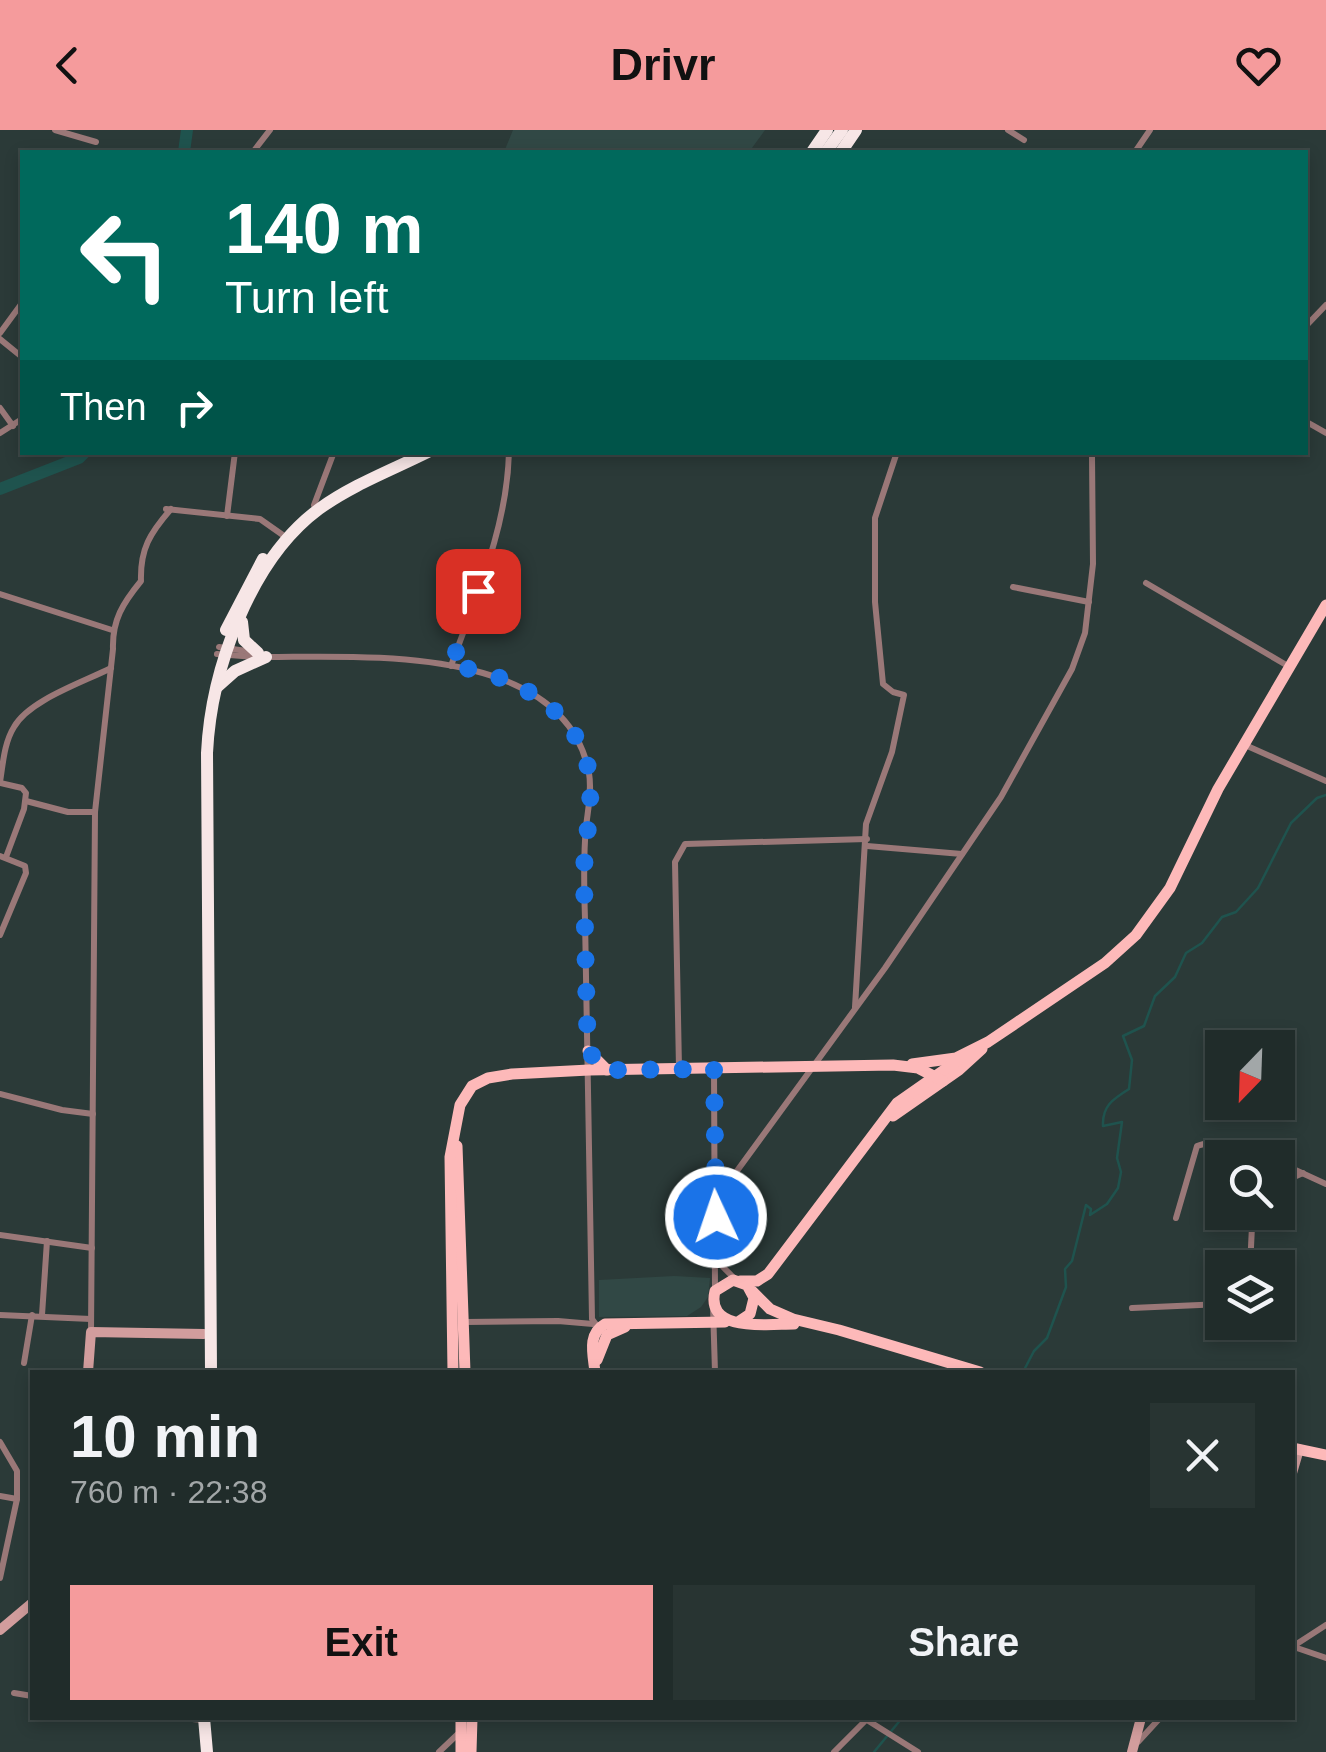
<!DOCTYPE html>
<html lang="en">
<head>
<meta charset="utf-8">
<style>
	body { margin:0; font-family:Arial,sans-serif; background:#283432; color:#f1f3f6; height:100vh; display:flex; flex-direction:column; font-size:38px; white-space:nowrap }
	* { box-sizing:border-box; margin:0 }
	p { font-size:32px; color:#a2a7a8 }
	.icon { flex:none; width:55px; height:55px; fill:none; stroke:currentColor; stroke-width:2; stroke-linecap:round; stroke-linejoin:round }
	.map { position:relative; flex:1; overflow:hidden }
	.sheet { position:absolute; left:30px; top:1240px; width:1265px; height:350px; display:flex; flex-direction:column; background:#202c2a; border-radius:0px; box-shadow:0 5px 15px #0003,0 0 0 2px #3d4847 }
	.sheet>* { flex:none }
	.guide { position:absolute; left:20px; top:20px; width:1288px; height:305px; border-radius:0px; box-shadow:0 5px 15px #0003,0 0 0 2px #3d4847; background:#00695c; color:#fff; overflow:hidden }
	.needle { width:65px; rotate:203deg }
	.tools { position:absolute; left:1205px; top:900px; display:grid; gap:20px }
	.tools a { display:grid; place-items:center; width:90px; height:90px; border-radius:0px; background:#202c2a; box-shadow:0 5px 15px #0003,0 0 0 2px #3d4847; font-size:50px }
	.pin { position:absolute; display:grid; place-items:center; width:85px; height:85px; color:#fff; margin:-42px; border-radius:20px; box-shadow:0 5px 15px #0006 }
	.me { position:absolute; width:110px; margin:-55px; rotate:357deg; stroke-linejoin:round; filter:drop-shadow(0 0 8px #0008) }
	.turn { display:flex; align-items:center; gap:35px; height:210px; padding:0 40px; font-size:45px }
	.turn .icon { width:130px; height:130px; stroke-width:2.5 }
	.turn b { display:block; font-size:70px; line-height:85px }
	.then { display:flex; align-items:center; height:95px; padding:0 40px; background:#0003; gap:20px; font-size:38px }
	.round { display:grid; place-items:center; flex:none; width:105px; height:105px; border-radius:0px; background:#283432 }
	.headline { display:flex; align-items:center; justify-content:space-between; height:170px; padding:0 40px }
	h1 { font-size:60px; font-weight:800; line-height:75px }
	.cta { display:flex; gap:20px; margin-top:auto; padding:20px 40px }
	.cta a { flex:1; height:115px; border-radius:0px; background:#f59b9c; color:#111; font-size:40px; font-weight:800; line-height:115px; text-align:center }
	.cta a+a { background:#283432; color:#f1f3f6 }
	header { display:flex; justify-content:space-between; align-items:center; height:130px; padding:0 40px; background:#f59b9c; color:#111; font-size:45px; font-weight:800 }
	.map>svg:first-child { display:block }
	.built { fill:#314845 }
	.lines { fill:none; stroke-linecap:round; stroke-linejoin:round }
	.stream { stroke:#1f534e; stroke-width:2.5 }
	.river { stroke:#1f534e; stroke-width:12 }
	.street { stroke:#9a7878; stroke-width:6 }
	.secondary { stroke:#d29d9d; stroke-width:10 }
	.primary { stroke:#fdb9b9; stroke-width:11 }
	.highway { stroke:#f7e6e6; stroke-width:12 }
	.route { stroke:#1a73e8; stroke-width:18; stroke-dasharray:0 32.4 }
</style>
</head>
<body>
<header><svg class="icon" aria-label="back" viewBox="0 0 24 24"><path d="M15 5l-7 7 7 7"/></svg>Drivr<svg class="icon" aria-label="heart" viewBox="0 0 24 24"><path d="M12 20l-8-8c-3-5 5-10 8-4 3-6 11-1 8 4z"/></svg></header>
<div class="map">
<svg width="1326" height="1622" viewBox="0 0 1326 1622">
	<rect width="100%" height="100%" fill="#2b3a38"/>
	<g class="built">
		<path d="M513 0H765L749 22H504Z"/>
		<path d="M674 1146 710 1148 708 1167 701 1177 687 1186 599 1187V1150Z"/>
	</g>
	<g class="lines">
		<g class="stream">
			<path d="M1023 1242 1034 1221 1047 1208 1066 1157 1065 1139 1072 1131 1086 1075 1091 1079 1090 1085 1107 1074 1118 1058 1121 1042 1117 1028 1122 992 1103 996C1102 976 1113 969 1129 959L1132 930 1123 906 1144 896 1155 866 1175 847 1186 823 1202 813 1222 787 1236 782 1258 758 1291 693 1317 668 1326 665"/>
			<path d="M874 1622 902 1588"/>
		</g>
		<g class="river">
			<path d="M184 22 187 0"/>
			<path d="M0 359 79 328 85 322"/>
		</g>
		<g class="street">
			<path d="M55 0 96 12"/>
			<path d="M1008 0 1024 10"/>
			<path d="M253 22 270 0"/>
			<path d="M1135 22 1150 0"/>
			<path d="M1305 197 1326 175"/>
			<path d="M0 203 22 173"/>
			<path d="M0 209 22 227"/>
			<path d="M0 278 13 296"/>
			<path d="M1305 291 1326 303"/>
			<path d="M0 303 22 289"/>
			<path d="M314 375 334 322"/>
			<path d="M166 379 260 389 287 408"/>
			<path d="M227 386 235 322"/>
			<path d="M1146 453 1288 536"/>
			<path d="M1013 457 1089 472"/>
			<path d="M0 464 112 500"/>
			<path d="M219 517 253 522"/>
			<path d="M217 524 255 527"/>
			<path d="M268 527C366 527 565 514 589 643 592 661 588 679 586 697 583 728 584 759 585 789L592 1189 601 1201"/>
			<path d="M451 536C476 466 507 398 509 322"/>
			<path d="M1245 615 1326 651"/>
			<path d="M0 652C3 634 4 613 14 597 29 570 84 552 111 538"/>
			<path d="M0 653 22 658 26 663 24 679 6 727"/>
			<path d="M26 671 68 682H95"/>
			<path d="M867 716 962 724"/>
			<path d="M0 726 25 736 26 743 0 805"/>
			<path d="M855 877 866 694 892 622 904 565 893 562 883 554 875 472V388L897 322"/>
			<path d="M679 938 675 732 685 714 867 709"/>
			<path d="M714 939 715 1160"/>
			<path d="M0 964 62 980 93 984"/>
			<path d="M1278 1032 1326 1054"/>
			<path d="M1278 1054 1303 1043"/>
			<path d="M715 1071 885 838 1001 667 1072 539 1085 503 1093 434 1092 326"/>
			<path d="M1176 1088 1197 1016C1221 1007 1243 1019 1266 1028"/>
			<path d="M0 1105 92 1118"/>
			<path d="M718 1126 723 1137 734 1148"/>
			<path d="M1250 1138 1252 1096 1257 1082"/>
			<path d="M713 1177 715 1242"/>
			<path d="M1132 1178 1222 1174"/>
			<path d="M0 1185 91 1189"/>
			<path d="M42 1185 47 1111"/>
			<path d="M465 1192 558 1191 593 1194"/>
			<path d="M91 1202 95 682 113 519C112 490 123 473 141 451 140 419 150 403 171 379"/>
			<path d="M24 1233 32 1185"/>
			<path d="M0 1312 17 1341V1369L0 1448"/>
			<path d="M0 1366 17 1369"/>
			<path d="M1292 1517 1326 1495"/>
			<path d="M1294 1517 1326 1528"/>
			<path d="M14 1563 32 1566"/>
			<path d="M182 1588 203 1590"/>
			<path d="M867 1590 918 1622"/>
			<path d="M1138 1612 1160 1588"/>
			<path d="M439 1622 460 1602"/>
			<path d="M834 1622 868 1588"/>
		</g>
		<g class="secondary">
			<path d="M88 1242 91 1202 204 1204"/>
			<path d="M1292 1343 1299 1319"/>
			<path d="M0 1500 32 1473"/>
			<path d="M1132 1622 1141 1588"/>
		</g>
		<g class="primary">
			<path d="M588 921 607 940"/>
			<path d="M912 934 956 928 988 912 1105 833 1136 805 1170 758 1218 659 1326 475"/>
			<path d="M893 986 959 940 982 919"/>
			<path d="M457 1016 465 1242"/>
			<path d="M740 1151H757L768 1144 897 973 957 931"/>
			<path d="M752 1161 770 1179 793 1189 839 1200 980 1242"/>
			<path d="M738 1192 750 1184 754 1168 747 1155 733 1150 715 1161C705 1203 768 1194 794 1194"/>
			<path d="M597 1230 607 1205 625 1197"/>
			<path d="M453 1242 450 1027 460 975 472 956 488 948 512 944 589 940 893 935 918 938 943 951"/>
			<path d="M595 1242C593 1224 587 1204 605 1194L725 1192"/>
			<path d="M1292 1318 1326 1325"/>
			<path d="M461 1588V1622"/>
			<path d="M471 1622 472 1588"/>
		</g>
		<g class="highway">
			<path d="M812 22 827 0"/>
			<path d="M826 22 842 0"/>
			<path d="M841 22 856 0"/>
			<path d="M242 492 244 510 258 523"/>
			<path d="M226 500 263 429"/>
			<path d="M217 557 235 541 266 527"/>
			<path d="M211 1242 207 623C211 540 250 430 319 379 352 355 392 340 428 322"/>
			<path d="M204 1588 207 1622"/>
		</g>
	</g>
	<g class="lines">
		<path class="route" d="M478 461 451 536C513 543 587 583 590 654 592 684 584 715 584 745 585 804 586 862 588 921L606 940 714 939 716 1087"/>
	</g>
</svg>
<div class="tools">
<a><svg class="needle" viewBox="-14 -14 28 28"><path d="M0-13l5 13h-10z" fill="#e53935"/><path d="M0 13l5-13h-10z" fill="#a2a7a8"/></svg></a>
<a><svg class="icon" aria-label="search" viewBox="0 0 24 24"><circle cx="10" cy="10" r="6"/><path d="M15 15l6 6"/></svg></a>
<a><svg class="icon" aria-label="layers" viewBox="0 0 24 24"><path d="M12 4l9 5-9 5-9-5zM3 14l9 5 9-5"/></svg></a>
</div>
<div class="pin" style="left:478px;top:461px;background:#d93025"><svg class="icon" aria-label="arrive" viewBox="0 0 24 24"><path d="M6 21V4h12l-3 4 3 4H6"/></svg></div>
<svg class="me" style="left:716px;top:1087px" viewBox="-20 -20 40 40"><circle r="17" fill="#1a73e8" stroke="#fff" stroke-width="3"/><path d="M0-11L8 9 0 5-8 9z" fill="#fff"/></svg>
<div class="guide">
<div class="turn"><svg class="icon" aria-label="left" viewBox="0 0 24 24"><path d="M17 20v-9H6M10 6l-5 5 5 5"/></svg><div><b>140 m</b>Turn left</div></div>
<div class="then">Then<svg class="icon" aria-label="right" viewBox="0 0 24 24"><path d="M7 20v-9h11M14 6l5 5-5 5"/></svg></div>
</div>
<section class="sheet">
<div class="headline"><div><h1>10 min</h1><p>760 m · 22:38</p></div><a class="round"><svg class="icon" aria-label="close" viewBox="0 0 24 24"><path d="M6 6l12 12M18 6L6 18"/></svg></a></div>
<div class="cta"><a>Exit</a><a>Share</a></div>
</section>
</div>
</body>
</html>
